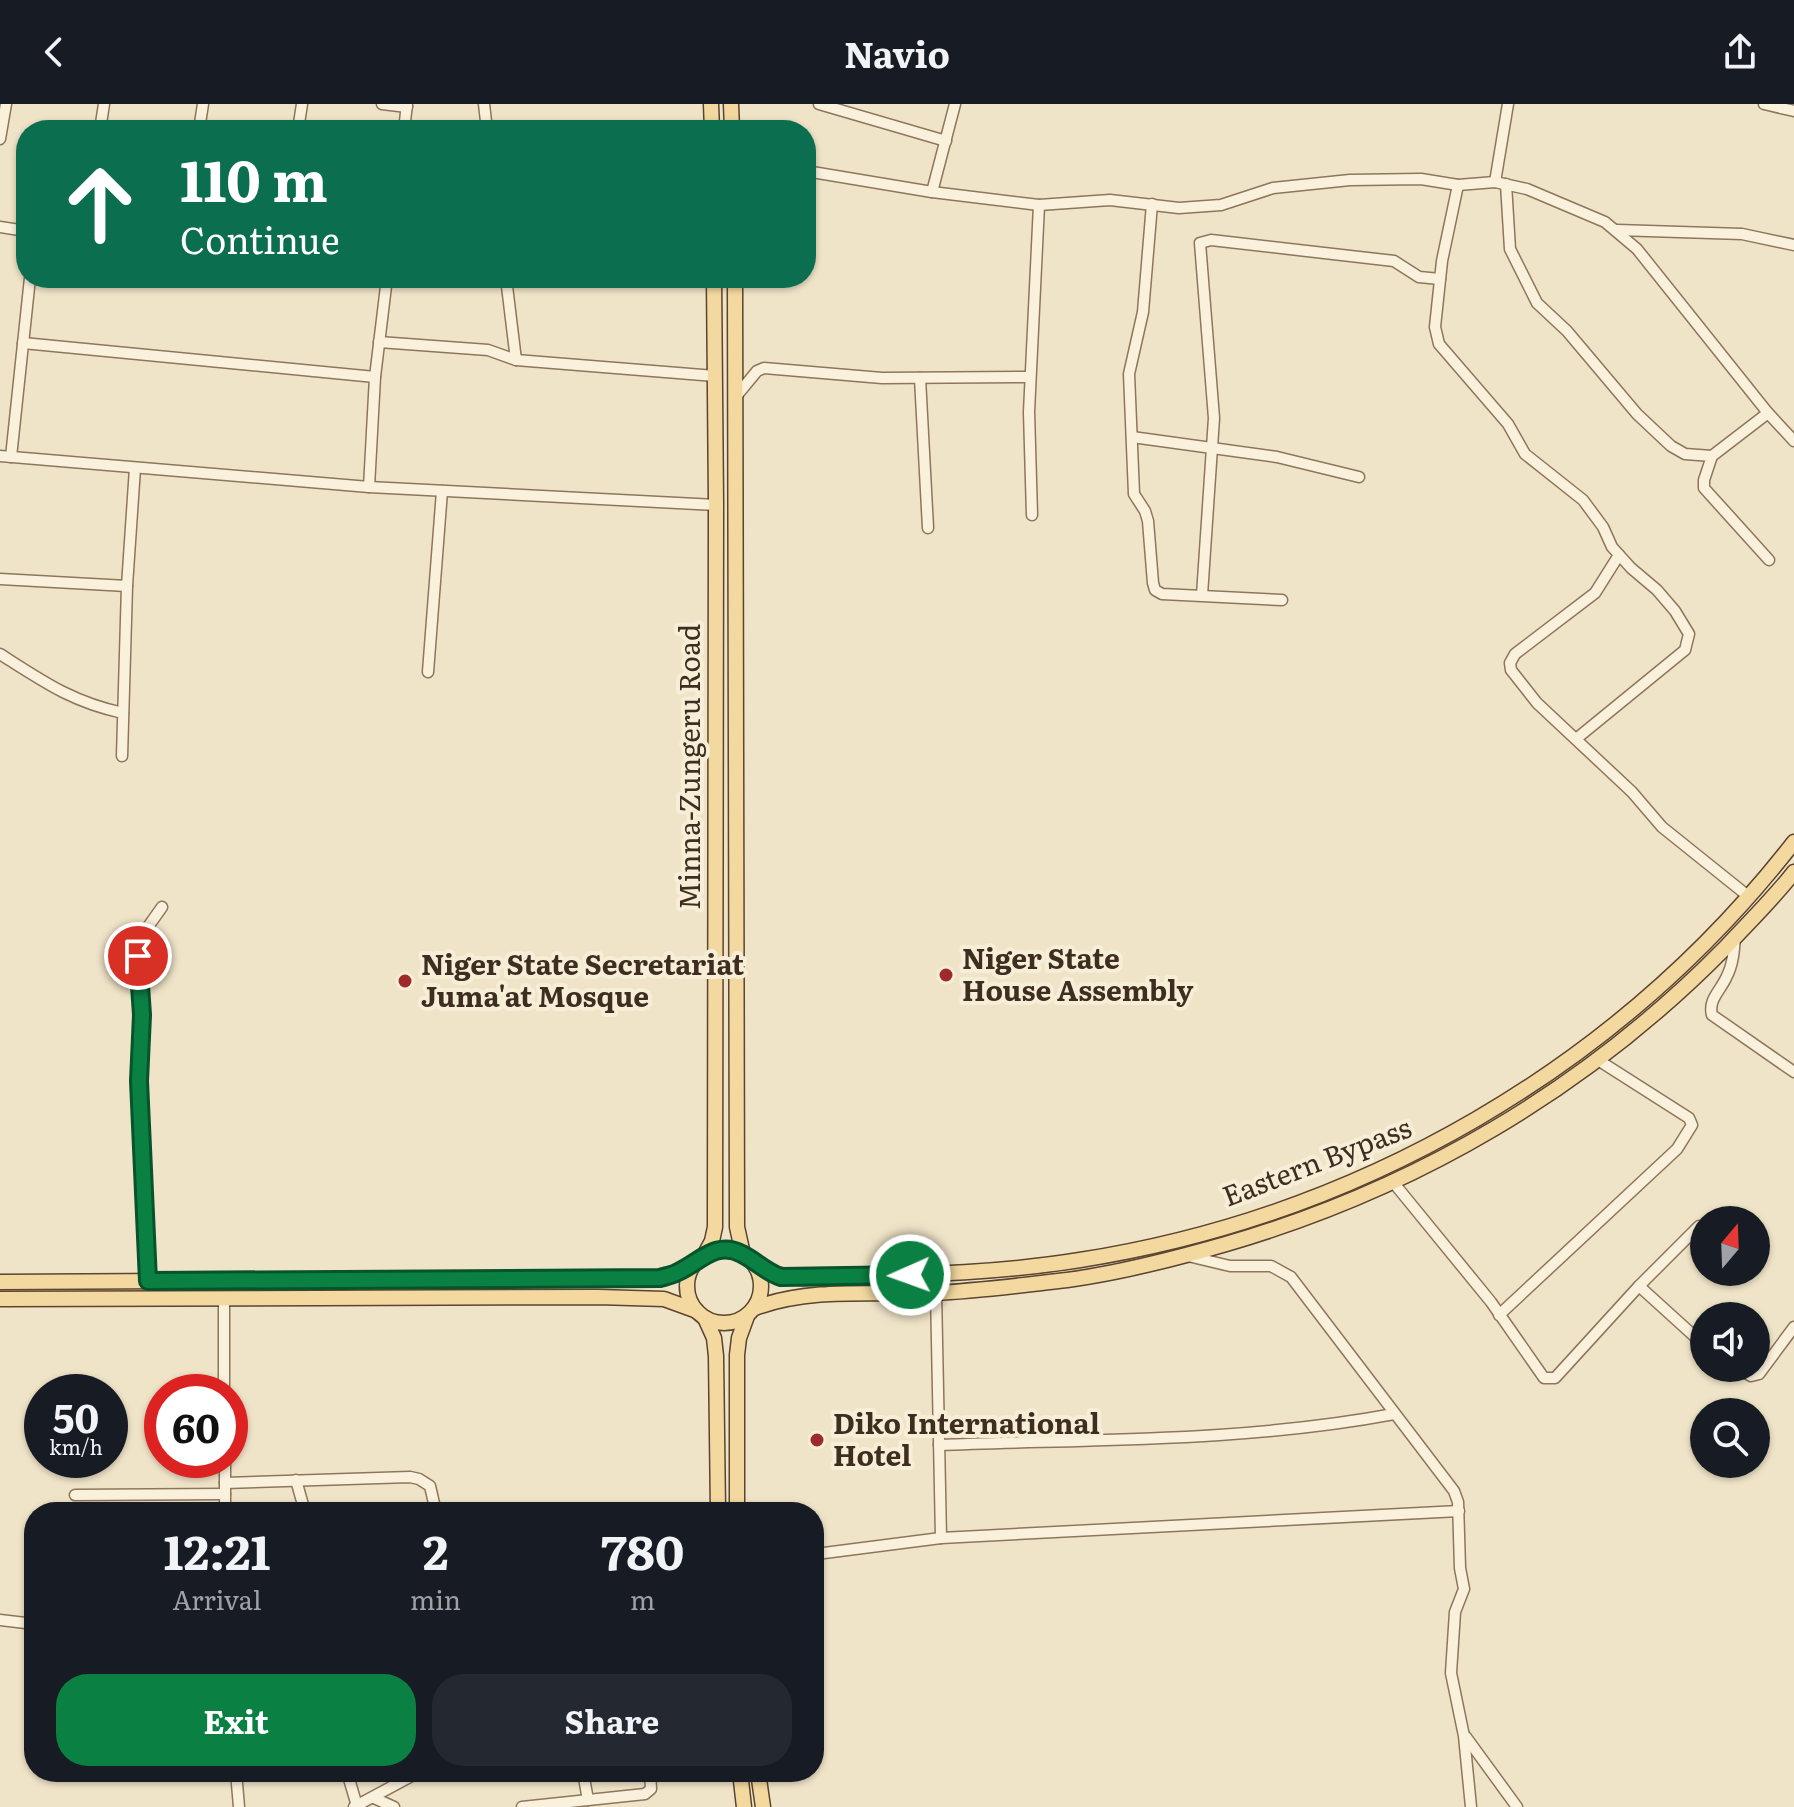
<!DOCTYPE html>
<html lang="en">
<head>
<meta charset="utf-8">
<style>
	body { margin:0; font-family:Literata,serif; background:#242831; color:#f1f3f6; height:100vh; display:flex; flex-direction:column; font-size:30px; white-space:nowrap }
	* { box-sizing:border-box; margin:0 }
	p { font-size:26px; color:#9ea1a6 }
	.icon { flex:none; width:44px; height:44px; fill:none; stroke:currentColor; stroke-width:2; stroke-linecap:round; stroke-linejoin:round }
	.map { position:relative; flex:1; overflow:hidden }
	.side { position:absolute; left:24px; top:1398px; width:800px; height:280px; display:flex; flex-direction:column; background:#171b24; border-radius:32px; box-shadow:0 2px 6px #0004 }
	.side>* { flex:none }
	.banner { position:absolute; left:16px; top:16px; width:800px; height:168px; border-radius:32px; box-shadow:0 2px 6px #0004; background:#0b6e4f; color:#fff; overflow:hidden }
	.needle { width:52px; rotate:19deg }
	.fabs { position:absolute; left:1690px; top:1102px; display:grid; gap:16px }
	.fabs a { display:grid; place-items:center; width:80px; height:80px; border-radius:50%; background:#171b24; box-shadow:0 2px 6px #0004; font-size:40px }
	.speed { position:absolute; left:24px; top:1270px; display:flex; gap:16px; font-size:40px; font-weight:700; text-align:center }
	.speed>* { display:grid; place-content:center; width:104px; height:104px; border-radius:50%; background:#171b24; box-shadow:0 2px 6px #0004; line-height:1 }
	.speed small { font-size:20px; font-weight:400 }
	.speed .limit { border:12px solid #d22; background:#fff; color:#111 }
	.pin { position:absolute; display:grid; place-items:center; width:68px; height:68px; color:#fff; margin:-34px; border:4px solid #fff; border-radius:50%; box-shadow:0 2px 8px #0007 }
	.me { position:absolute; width:88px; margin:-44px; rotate:268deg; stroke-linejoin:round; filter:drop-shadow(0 0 6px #0008) }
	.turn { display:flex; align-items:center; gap:28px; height:168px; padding:0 32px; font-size:36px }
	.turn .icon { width:104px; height:104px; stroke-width:2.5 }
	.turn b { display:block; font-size:56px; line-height:68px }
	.eta { display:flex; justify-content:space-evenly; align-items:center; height:136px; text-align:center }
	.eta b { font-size:48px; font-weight:700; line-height:56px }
	.button { display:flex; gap:16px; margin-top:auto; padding:16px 32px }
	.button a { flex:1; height:92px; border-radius:32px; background:#0b8043; color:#fff; font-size:32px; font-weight:700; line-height:92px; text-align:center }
	.button a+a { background:#242831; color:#f1f3f6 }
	header { display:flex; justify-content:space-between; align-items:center; height:104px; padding:0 32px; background:#171b24; font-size:36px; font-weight:700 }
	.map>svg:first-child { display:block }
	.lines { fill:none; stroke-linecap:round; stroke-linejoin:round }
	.minor-casing { stroke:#8d765c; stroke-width:13 }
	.major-casing { stroke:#5b4430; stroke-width:17 }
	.minor { stroke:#faf1dc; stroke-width:10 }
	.major { stroke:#f3d9a0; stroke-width:14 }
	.route-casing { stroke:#07532c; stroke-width:20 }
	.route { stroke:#0b8043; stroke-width:14 }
	.poi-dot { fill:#9e2a2b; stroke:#f7eed8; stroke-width:3 }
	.labels { text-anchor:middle; stroke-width:8; stroke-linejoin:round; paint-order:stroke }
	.street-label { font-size:28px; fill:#3d2e20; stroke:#f7eed8 }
	.poi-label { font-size:28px; font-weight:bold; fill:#3d2e20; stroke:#f7eed8; text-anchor:start }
</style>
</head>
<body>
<header><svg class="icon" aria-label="back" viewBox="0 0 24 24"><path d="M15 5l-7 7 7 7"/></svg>Navio<svg class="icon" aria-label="share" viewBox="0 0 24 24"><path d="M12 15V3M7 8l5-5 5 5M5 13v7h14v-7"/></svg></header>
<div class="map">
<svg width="1794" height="1703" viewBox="0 0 1794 1703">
	<rect width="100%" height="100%" fill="#f0e4c8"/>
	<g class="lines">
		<defs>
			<g id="minor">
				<path d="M382 0 407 3"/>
				<path d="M484 0 487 26"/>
				<path d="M819 0 946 37"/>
				<path d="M1764 0 1794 7"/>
				<path d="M100 26 104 0"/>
				<path d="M199 26 203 0"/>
				<path d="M298 26 302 0"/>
				<path d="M404 26 407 0"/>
				<path d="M0 35 6 0"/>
				<path d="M806 67 932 88 1039 101 1110 96 1179 104 1221 101 1273 84 1350 76 1421 75 1458 81 1495 78 1527 85 1605 118 1637 145 1768 309 1794 337"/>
				<path d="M1495 78 1508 0"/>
				<path d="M1506 80 1510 145 1537 199 1567 227 1637 310 1671 342 1685 350 1712 352 1704 376V384L1769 456"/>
				<path d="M1458 81 1442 157 1435 223 1439 240 1508 320 1525 350 1583 396 1603 423 1612 443 1631 464 1657 486 1675 507 1689 530 1685 546 1576 635"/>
				<path d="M932 88 955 0"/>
				<path d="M1152 100 1143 208 1129 270 1134 390 1145 407 1148 417 1153 479 1155 486 1162 490 1282 496"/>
				<path d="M0 123 26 127"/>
				<path d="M1617 126 1742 130 1794 141"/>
				<path d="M506 174 516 256"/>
				<path d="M379 238 488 246 516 256 715 272"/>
				<path d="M23 239 375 273"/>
				<path d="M920 274 928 424"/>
				<path d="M738 290 757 267 764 264 882 274 1030 273"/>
				<path d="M1132 333 1277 353 1359 373"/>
				<path d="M0 352 369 383 716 401"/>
				<path d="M1712 352 1768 309"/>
				<path d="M11 353 30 174"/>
				<path d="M369 383 375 273 387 174"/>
				<path d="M1032 411 1029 308 1039 101"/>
				<path d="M1619 451 1595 489 1515 550 1510 559 1511 566 1537 599 1632 688 1662 723 1748 792"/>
				<path d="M0 475 127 482"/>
				<path d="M1202 491 1214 314 1200 139 1211 136 1394 157 1419 173 1440 175"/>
				<path d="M0 550C44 578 72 598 123 609"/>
				<path d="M428 568 442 387"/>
				<path d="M122 652 127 482 135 364"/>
				<path d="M1735 833C1734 847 1733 861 1726 874 1720 887 1708 896 1712 911L1794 968"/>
				<path d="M1393 1078 1491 1198 1544 1274H1555L1639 1182 1699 1122"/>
				<path d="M1188 1152 1230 1162H1271L1291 1173 1454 1387 1458 1398 1460 1464 1464 1485 1455 1508 1451 1569 1464 1632 1471 1703"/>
				<path d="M148 1177 139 977 142 911 138 837 162 803"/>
				<path d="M1639 1182 1704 1241"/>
				<path d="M936 1188 941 1434"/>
				<path d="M224 1194V1288"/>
				<path d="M1499 1211 1677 1045 1692 1021 1689 1014 1598 956"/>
				<path d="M1737 1264 1751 1272 1759 1270 1794 1223"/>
				<path d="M939 1341C1090 1335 1245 1338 1394 1310"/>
				<path d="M225 1356V1408"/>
				<path d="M296 1376 305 1408"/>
				<path d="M225 1379 410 1373 419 1375 430 1382 436 1408"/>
				<path d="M75 1391 225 1390"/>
				<path d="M824 1449 941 1434 1459 1407"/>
				<path d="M0 1516 34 1520"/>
				<path d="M1466 1633 1517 1703"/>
				<path d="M236 1668 239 1703"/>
				<path d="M347 1668 357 1702"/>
				<path d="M583 1668 588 1696"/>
				<path d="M251 1670 257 1668"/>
				<path d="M374 1694 394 1703"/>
				<path d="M354 1703 419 1668"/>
				<path d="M522 1703 645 1690 651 1685 650 1668"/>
			</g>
			<g id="major">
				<path d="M711 0 712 26"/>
				<path d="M731 0 732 26"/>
				<path d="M735 174 737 1123 743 1150"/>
				<circle cx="724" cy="1182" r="37"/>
				<path d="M705 1150 712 1137 715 1123 716 401 714 174"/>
				<path d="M753 1159 772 1170 802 1174C895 1171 988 1171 1080 1156 1361 1112 1619 963 1794 738"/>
				<path d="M0 1178 660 1174 677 1169 695 1159"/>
				<path d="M0 1195 598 1193 664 1195 697 1207"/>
				<path d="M755 1204C811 1183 875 1191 934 1189 979 1187 1023 1181 1067 1176 1120 1169 1174 1155 1226 1140 1416 1085 1586 985 1725 844 1748 819 1773 795 1794 768"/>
				<path d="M705 1214 714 1234 716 1252 718 1408"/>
				<path d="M737 1408V1251L739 1234 747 1212"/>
				<path d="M740 1668 744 1703"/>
				<path d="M758 1668 763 1703"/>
			</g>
		</defs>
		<use href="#minor" class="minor-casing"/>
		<use href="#major" class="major-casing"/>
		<use href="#minor" class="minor"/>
		<use href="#major" class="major"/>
	</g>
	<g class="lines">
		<defs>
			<path id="route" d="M138 852 142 911 139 977 148 1177 660 1174C666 1172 673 1171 678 1168 700 1158 716 1136 742 1150 756 1157 766 1168 781 1173L910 1171"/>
		</defs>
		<use href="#route" class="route-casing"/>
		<use href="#route" class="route"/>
	</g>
	<g class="poi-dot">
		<circle cx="946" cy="871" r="8"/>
		<circle cx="405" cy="877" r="8"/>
		<circle cx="817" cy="1336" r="8"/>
	</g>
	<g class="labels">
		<g class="street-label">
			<text transform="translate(690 663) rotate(-90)" y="10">Minna-Zungeru Road</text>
			<text transform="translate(1317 1058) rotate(-21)" y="10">Eastern Bypass</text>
		</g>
		<g class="poi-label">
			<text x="962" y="865">Niger State<tspan x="962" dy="32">House Assembly</tspan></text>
			<text x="421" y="871">Niger State Secretariat<tspan x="421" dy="32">Juma'at Mosque</tspan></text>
			<text x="833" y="1330">Diko International<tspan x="833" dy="32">Hotel</tspan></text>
		</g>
	</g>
</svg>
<div class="fabs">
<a><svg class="needle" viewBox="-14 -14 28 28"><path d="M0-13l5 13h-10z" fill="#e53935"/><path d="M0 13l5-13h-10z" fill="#9ea1a6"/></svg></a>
<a><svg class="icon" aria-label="sound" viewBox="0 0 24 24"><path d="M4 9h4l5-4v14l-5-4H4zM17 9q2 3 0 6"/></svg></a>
<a><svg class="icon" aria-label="search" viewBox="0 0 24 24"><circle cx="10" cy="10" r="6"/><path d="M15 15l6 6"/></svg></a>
</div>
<div class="speed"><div>50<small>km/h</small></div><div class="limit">60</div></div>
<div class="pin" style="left:138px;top:852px;background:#d93025"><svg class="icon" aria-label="arrive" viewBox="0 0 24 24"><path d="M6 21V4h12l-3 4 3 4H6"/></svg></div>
<svg class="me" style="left:910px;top:1171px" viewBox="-20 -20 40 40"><circle r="17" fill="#0b8043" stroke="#fff" stroke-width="3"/><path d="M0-11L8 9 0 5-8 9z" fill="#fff"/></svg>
<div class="banner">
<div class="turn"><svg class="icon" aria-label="ahead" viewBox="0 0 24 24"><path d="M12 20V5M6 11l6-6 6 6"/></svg><div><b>110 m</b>Continue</div></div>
</div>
<section class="side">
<div class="eta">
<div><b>12:21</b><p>Arrival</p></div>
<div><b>2</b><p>min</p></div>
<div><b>780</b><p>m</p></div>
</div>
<div class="button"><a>Exit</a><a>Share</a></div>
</section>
</div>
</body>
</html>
